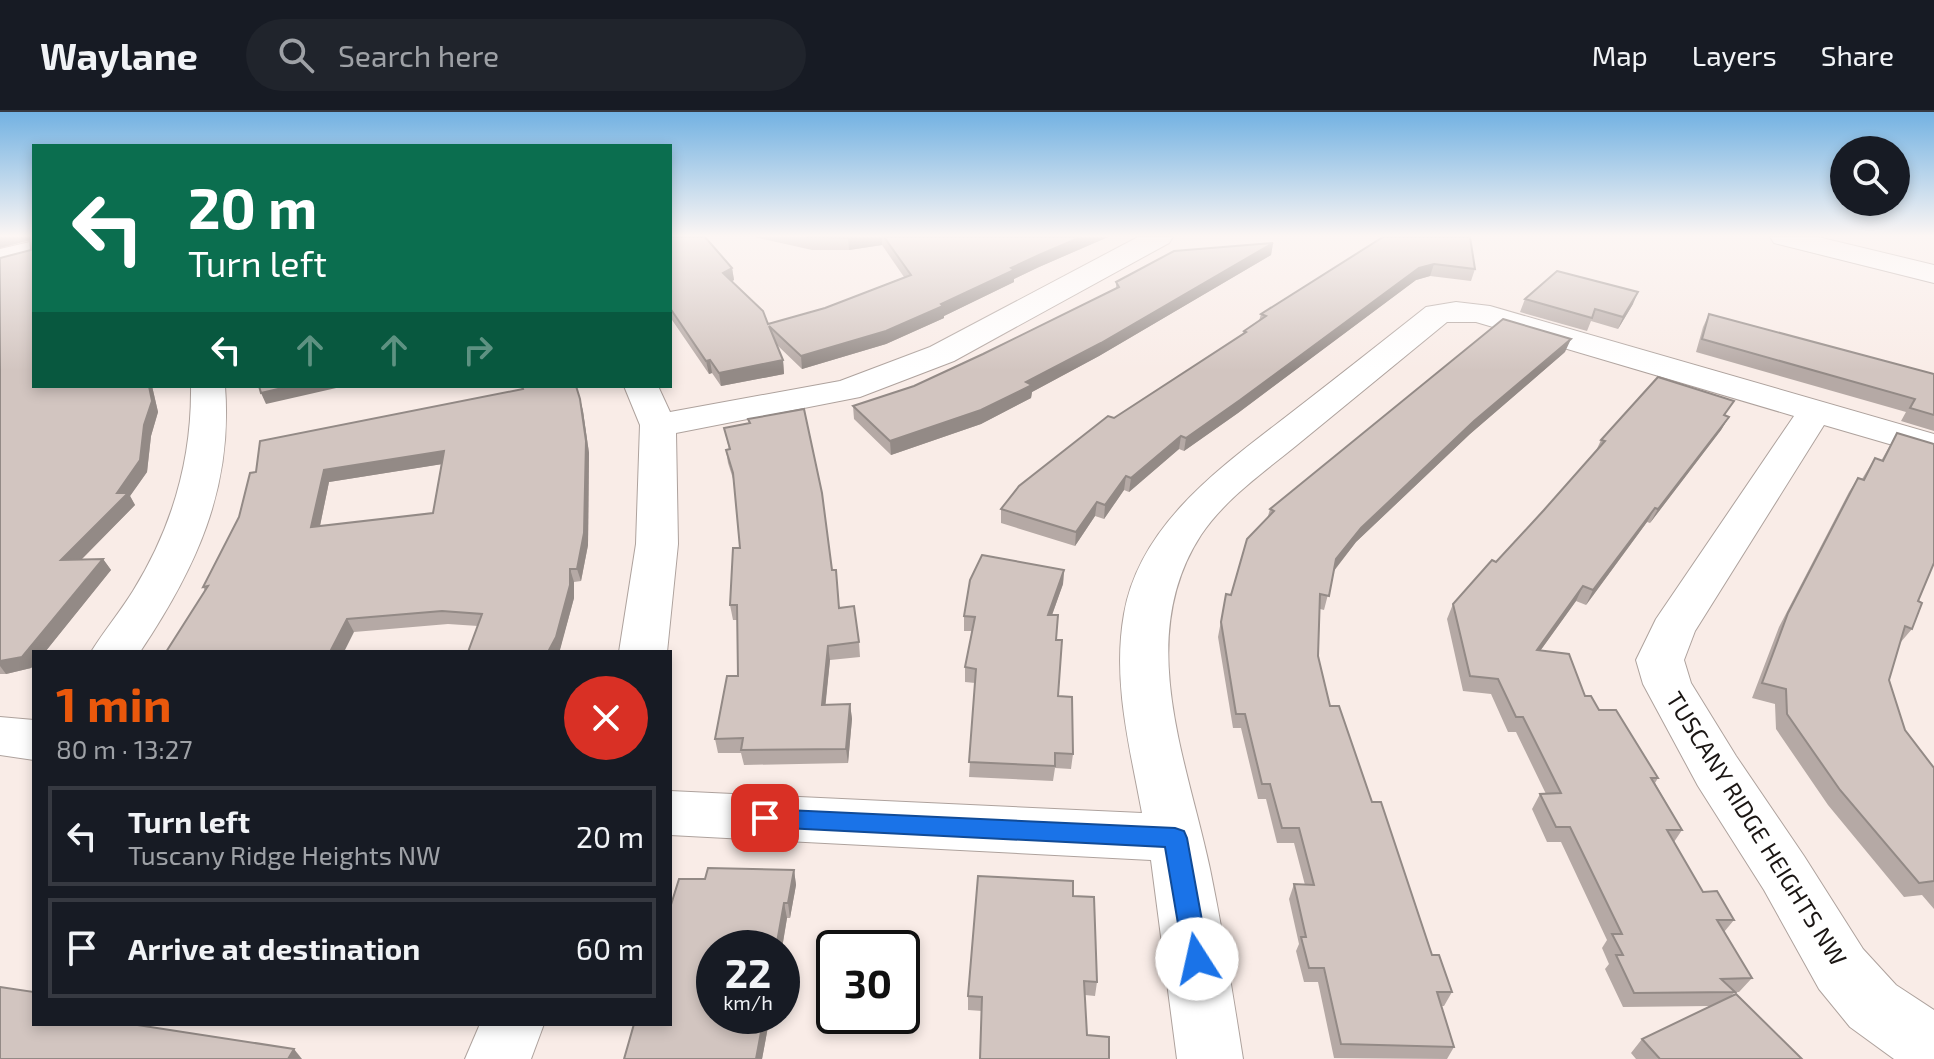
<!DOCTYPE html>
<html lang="en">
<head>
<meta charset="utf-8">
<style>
	body { margin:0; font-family:"Exo 2",sans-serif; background:#20242c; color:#f1f3f6; height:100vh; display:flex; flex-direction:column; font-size:30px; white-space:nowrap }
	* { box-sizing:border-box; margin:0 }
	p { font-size:26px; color:#9ea1a6 }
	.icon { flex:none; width:44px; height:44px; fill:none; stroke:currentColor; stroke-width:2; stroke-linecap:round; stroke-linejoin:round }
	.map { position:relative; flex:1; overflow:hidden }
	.details { position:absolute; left:32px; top:538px; width:640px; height:376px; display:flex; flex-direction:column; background:#171b24; border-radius:0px; box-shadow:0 4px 12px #0003 }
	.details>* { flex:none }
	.banner { position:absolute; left:32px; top:32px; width:640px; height:244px; border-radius:0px; box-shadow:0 4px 12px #0003; background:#0b6e4f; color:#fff; overflow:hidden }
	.fabs { position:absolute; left:1830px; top:24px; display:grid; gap:16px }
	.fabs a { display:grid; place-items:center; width:80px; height:80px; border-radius:50%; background:#171b24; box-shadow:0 4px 12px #0003; font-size:40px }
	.speed { position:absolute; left:696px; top:818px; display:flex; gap:16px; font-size:40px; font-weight:700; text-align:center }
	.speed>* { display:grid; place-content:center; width:104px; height:104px; border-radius:50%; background:#171b24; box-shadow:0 4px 12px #0003; line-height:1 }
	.speed small { font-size:20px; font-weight:400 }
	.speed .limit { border:4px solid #111; border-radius:12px; background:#fff; color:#111 }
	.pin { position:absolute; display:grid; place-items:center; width:68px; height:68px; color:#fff; margin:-34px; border-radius:16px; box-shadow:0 4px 12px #0006 }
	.me { position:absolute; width:88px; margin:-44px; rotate:350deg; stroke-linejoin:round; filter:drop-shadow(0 0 6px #0008) }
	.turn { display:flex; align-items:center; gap:28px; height:168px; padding:0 24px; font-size:36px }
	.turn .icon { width:104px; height:104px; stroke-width:2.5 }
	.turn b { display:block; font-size:56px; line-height:68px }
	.lanes { display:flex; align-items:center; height:76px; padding:0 24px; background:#0003; justify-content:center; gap:40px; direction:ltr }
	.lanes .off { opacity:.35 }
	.round { display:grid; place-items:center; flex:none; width:84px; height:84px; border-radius:42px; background:#20242c }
	.headline { display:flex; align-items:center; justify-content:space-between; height:136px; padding:0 24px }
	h1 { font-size:48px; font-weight:700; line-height:60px; color:#ea580c }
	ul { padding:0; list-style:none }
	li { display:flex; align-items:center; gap:24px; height:100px; margin:0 16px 12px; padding:0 8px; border:4px solid #363941; border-radius:0px }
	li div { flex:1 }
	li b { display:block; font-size:30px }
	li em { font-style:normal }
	header { display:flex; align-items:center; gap:48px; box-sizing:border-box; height:112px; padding:0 40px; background:#171b24; border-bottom:2px solid #363941 }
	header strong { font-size:38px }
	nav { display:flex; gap:44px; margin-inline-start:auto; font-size:28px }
	.search { width:560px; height:72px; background:#20242c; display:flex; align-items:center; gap:20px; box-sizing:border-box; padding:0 28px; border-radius:44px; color:#9ea1a6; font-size:30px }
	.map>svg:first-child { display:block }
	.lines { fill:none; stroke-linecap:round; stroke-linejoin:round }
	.minor-casing { stroke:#aea29d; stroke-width:2 }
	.minor { fill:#fff; fill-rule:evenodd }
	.wall { fill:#b5a9a5; fill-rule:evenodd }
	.shaded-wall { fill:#938a86 }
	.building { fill:#d2c5c0; stroke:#938a86; stroke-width:2; fill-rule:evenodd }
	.route { fill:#1a73e8; stroke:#114b97; stroke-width:2 }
	.labels { text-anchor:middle; stroke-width:6; stroke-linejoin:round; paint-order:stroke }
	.street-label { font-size:24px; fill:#1b1614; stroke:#fff }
</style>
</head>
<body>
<header>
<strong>Waylane</strong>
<div class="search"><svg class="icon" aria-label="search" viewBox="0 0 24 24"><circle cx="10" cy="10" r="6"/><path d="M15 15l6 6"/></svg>Search here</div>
<nav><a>Map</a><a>Layers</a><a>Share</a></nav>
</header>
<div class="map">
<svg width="1934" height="947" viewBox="0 0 1934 947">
	<rect width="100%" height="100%" fill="#f9ece7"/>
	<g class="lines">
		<defs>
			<g id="minor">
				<path d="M1138 125H1173L1169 131 954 249 860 285 676 321 678 432 667 540H619L636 432 640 313 624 274H658L670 300 840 269 930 235Z"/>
				<path d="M1770 125H1818L1934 153V171L1774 131Z"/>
				<path d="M34 129V146L0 155V137Z"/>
				<path d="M1456 190 1490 194 1934 322V345L1824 313 1695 519 1684 548 1691 571 1736 644 1804 744 1863 837 1896 873 1934 898V947H1894L1850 915 1819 877 1764 778 1698 674 1643 572 1636 548 1656 507 1794 304 1476 210H1447C1397 251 1347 292 1297 333 1264 360 1225 387 1201 423 1134 526 1187 648 1210 757 1223 820 1233 883 1243 947H1177L1151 748 670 723V679L1142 701C1130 636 1112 569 1124 502 1140 409 1227 351 1296 297 1340 263 1383 229 1426 195Z"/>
				<path d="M191 274H225C233 377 196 456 140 540H91C104 519 120 500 133 479 172 416 192 348 191 274Z"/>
				<path d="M0 605 34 608V648L0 643Z"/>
				<path d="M480 912H544L531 947H465Z"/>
			</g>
		</defs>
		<use href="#minor" class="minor-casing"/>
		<use href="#minor" class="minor"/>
	</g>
	<g class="wall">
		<path d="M34 125V274H152L158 300 151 324 147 360 130 384 135 393 81 448 103 447 111 458 45 540H34V553L31 556 6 562H0V146L31 138 30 128 0 136Z"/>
		<path d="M670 125 732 156 734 168 732 169 768 212 825 196 904 165 882 133 849 138H812L754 125H1108L1039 155 1014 167V170L944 204V206L886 232 802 257 776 232 783 248 784 262 721 274 712 261 709 262 670 205Z"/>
		<path d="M1383 125 1475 157 1471 169 1430 164 1416 168 1238 301 1184 339 1179 337 1129 380 1124 378 1104 407 1095 404 1075 434 1001 411V397L1243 222 1244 219 1259 209 1261 202Z"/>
		<path d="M1273 131 1271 143 1099 244 1032 280 1031 286 981 312 891 343 854 307 853 294 914 274 983 242 1116 176V170Z"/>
		<path d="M1525 187 1633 192 1618 217 1591 209 1587 219 1520 200Z"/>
		<path d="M1709 202 1934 262V319L1901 309 1906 300 1696 240 1703 215Z"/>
		<path d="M1565 240 1470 322 1356 430 1334 459 1324 498 1320 497 1318 544 1330 594 1372 690 1432 843 1452 880 1444 894H1441L1454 935 1447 947 1334 946 1318 870H1304L1296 839 1299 832 1289 787 1294 772 1305 773 1294 731H1277L1266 687H1258L1241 616H1233L1218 525 1226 482 1231 483 1268 404 1270 397Z"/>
		<path d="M521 274H576L583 299 589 341 588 433 581 469 574 470V486L559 540H468L478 514 448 512 354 520 205 479 203 475 239 405 256 360 522 277ZM442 352 433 401 320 414 329 370Z"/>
		<path d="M1726 304 1729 305 1721 318 1650 411 1647 410 1586 493 1576 489 1540 539 1599 598 1658 666 1655 671 1682 718 1674 730 1703 780 1734 808 1724 820 1752 866 1739 880H1735L1731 884 1802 947H1636L1631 941 1642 927 1710 894 1623 895 1605 857 1609 852 1602 836 1607 828 1561 730H1547L1532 697 1540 682H1546L1516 620H1508L1491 582 1463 579 1447 507 1453 492 1496 450 1544 398 1596 339 1601 328Z"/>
		<path d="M748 307 832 458 839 496 859 530 860 545 830 548 825 593 850 592 852 607 848 651 744 653 741 641H718L715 627 738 564 737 508H733L730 493 740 436 734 370 728 351 726 338 729 337 724 316 749 311Z"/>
		<path d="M1897 321 1918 489 1912 517 1900 531 1889 568 1905 618 1934 656V797L1922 783 1904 785 1828 693 1776 617 1775 592 1752 586 1779 515 1849 380 1858 366 1862 367 1875 346 1881 349Z"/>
		<path d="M1064 458 1063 472 1052 503 1056 528 1058 584 1073 642 1071 657 1055 656 1053 669 969 665 975 571 965 570V555L972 519H964V504Z"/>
		<path d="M708 756 794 758 796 773 790 806H787L782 836H714V904H770L762 947H624L634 912H670V796L679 767H705Z"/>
		<path d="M1073 784 1097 870 1095 884 1085 883 1087 923 1109 947 982 899 968 898V884Z"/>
	</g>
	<g class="shaded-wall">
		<path d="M0 125H34V127L0 136Z"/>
		<path d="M857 125H882V133L849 138 848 126Z"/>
		<path d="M1081 125H1108L1039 155 1014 167V170L944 204V206L886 232 802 257 801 244 941 192 1039 143Z"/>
		<path d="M1273 131 1271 143 1099 244 1032 280 1031 286 981 312 891 343 890 329 1026 270Z"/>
		<path d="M1434 152 1430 164 1416 168 1238 301 1184 339 1186 326 1419 156Z"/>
		<path d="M732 156 734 168 725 173 723 161Z"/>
		<path d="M1638 180 1633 192 1618 217 1623 205Z"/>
		<path d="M1571 227 1565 240 1470 322 1356 430 1332 461 1336 447 1361 416 1474 309Z"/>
		<path d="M710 248 712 261 709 262 706 249Z"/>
		<path d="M783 248 784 262 721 274 719 261Z"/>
		<path d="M149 274H152L158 300 151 324 147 360 130 384 135 393 69 460 61 448 117 381Z"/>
		<path d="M291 274H345L266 292 261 281Z"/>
		<path d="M580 287 583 299 589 341 588 433 581 469 577 457Z"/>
		<path d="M1729 305 1721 318 1650 411 1658 397Z"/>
		<path d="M1181 324 1179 337 1129 380 1131 366Z"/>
		<path d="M444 339 449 351 329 370 317 428 311 415 324 358Z"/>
		<path d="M1126 364 1124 378 1104 407 1105 393Z"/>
		<path d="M1097 390 1095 404 1075 434 1076 420Z"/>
		<path d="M1655 396 1647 410 1586 493 1593 478Z"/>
		<path d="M103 447 111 458 45 540H34V553L31 556 6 562 0 554V549Z"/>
		<path d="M570 457 574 470V486L560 538 559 540H548Z"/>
		<path d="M1064 458 1063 472 1047 517 1048 503Z"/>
		<path d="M1583 474 1576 489 1530 553 1537 538Z"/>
		<path d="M347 507 354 520 344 540H330Z"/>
		<path d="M828 534 830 548 824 608 822 593Z"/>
		<path d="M850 592 852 607 848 651 846 637Z"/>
		<path d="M794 758 796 773 790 806 788 791Z"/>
		<path d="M784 791 787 806 782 836H776Z"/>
		<path d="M764 904H770L762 947H756Z"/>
		<path d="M294 937 302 947H288Z"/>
	</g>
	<g class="building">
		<path d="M30 125H34V274H149L152 289 144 313 140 348 117 381H128L61 448 103 447 22 545 0 549V146L31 138Z"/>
		<path d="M670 125H705L732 156 723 161 763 199 768 212 825 196 911 163 884 125H1081L1039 143 1011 156 1014 158 941 192 943 194 886 219 801 244 769 214 783 248 719 261 710 248 706 249 670 196Z"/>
		<path d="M807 125H857L848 126Z"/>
		<path d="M1383 125H1470L1475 157 1434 152 1419 156 1240 288 1186 326 1181 324 1131 366 1126 364 1105 393 1097 390 1076 420 1001 397 1019 374 1108 304 1114 306 1246 220 1244 219 1266 204 1261 202Z"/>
		<path d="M1273 131 1101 231 1026 270 1032 273 981 298 890 329 853 294 914 274 983 242 1119 175 1116 170 1174 139Z"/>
		<path d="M1557 159 1638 180 1623 205 1595 197 1592 206 1525 187Z"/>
		<path d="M1709 202 1934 262V303L1910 296 1915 287 1702 227Z"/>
		<path d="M1503 207 1571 227 1474 309 1361 416 1336 447 1329 484 1320 482 1318 544 1330 594H1339L1372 690H1381L1432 843H1439L1452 880H1437L1454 935 1341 932 1324 856H1309L1301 825H1306L1294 772 1314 773 1299 716H1282L1270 672H1262L1245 602H1236L1221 510 1226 482 1231 483 1247 427 1274 399 1270 397Z"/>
		<path d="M1658 265 1734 289 1724 303 1729 305 1658 397 1655 396 1593 478 1583 474 1537 538 1569 542 1585 584H1591L1599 598H1616L1658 666H1651L1682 718H1667L1703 780 1717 779 1734 808H1717L1752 866 1721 867 1735 880 1634 881 1616 843H1623L1612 822H1622L1570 715H1556L1540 682 1561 681 1523 605H1516L1498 567 1470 564 1453 492 1492 448 1496 450 1544 398 1605 329 1601 328Z"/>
		<path d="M259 274H291L261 281Z"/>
		<path d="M522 274H576L580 287 586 329 584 421 577 457H570V473L556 525 548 540H468L482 502 442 499 347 507 330 540H166L208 474 203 475 239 405 250 361 256 360 260 329 523 277ZM444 339 433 401 311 415 324 358Z"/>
		<path d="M804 297 822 381 832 458H836L839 496 854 494 859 530 828 534 822 593 850 592 846 637 741 638 743 626 715 627 727 564H738L737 493H730L733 436H740L733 361 726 338 730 337 724 316 750 311 748 307Z"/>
		<path d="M1897 321 1934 332V451L1918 489 1922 491 1912 517 1905 514 1889 568 1905 618 1934 656V769L1919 771 1840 678 1787 602 1786 577 1762 571 1788 501 1858 366 1864 368 1875 346 1883 349Z"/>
		<path d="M982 443 1064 458 1048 503H1058L1056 528H1062L1058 584 1072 585 1073 642 1055 641V654L969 650 976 557 965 555 975 505 964 504 970 468Z"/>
		<path d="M708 756 794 758 788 791H784L776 836H714V904H764L756 947H624L634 912H670V796L679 767H705Z"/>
		<path d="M978 764 1073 769V784L1094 785 1097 870 1084 869 1087 923 1109 925V947H980L982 885 968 884Z"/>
		<path d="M0 875 34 880V912H131L294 937 288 947H0Z"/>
		<path d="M1736 882 1802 947H1660L1642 927Z"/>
	</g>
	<linearGradient id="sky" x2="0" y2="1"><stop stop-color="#73b2e2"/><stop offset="0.48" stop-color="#fcf6f4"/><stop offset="1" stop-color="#fcf6f4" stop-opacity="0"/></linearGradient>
	<rect width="1934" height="258" fill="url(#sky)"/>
	<path class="route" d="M765 697 1175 716 1184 719 1187 726 1209 847 1206 856 1197 859 1188 856 1184 847 1165 735 765 715 757 713 753 706 757 699Z"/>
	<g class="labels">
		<g class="street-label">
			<text transform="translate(1756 717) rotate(58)" y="8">TUSCANY RIDGE HEIGHTS NW</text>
		</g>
	</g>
</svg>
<div class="fabs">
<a><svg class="icon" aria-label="search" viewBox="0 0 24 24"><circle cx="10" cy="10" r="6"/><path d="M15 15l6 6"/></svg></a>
</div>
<div class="speed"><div>22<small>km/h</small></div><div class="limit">30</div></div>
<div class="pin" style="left:765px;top:706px;background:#d93025"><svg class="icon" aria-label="arrive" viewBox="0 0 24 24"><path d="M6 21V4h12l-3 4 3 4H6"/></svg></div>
<svg class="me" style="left:1197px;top:847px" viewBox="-20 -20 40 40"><circle r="19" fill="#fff"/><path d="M0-13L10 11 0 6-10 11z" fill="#1a73e8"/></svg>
<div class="banner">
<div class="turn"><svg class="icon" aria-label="left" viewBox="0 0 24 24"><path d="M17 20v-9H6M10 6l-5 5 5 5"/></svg><div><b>20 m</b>Turn left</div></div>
<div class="lanes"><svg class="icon" aria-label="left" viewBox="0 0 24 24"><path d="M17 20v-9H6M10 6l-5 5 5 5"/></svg><svg class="icon off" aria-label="ahead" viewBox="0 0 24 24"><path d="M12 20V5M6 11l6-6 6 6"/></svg><svg class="icon off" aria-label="ahead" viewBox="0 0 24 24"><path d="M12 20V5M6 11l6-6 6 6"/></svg><svg class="icon off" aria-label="right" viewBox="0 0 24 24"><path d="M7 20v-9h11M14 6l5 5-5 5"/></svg></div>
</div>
<section class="details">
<div class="headline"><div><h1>1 min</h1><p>80 m · 13:27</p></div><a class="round" style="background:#d93025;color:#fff"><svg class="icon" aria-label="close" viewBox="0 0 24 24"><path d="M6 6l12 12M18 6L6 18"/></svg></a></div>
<ul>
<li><svg class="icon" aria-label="left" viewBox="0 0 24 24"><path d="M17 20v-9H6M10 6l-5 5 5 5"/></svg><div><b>Turn left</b><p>Tuscany Ridge Heights NW</p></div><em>20 m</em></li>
<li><svg class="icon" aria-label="arrive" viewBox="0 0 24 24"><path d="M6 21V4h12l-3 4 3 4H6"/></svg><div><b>Arrive at destination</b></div><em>60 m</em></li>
</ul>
</section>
</div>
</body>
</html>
